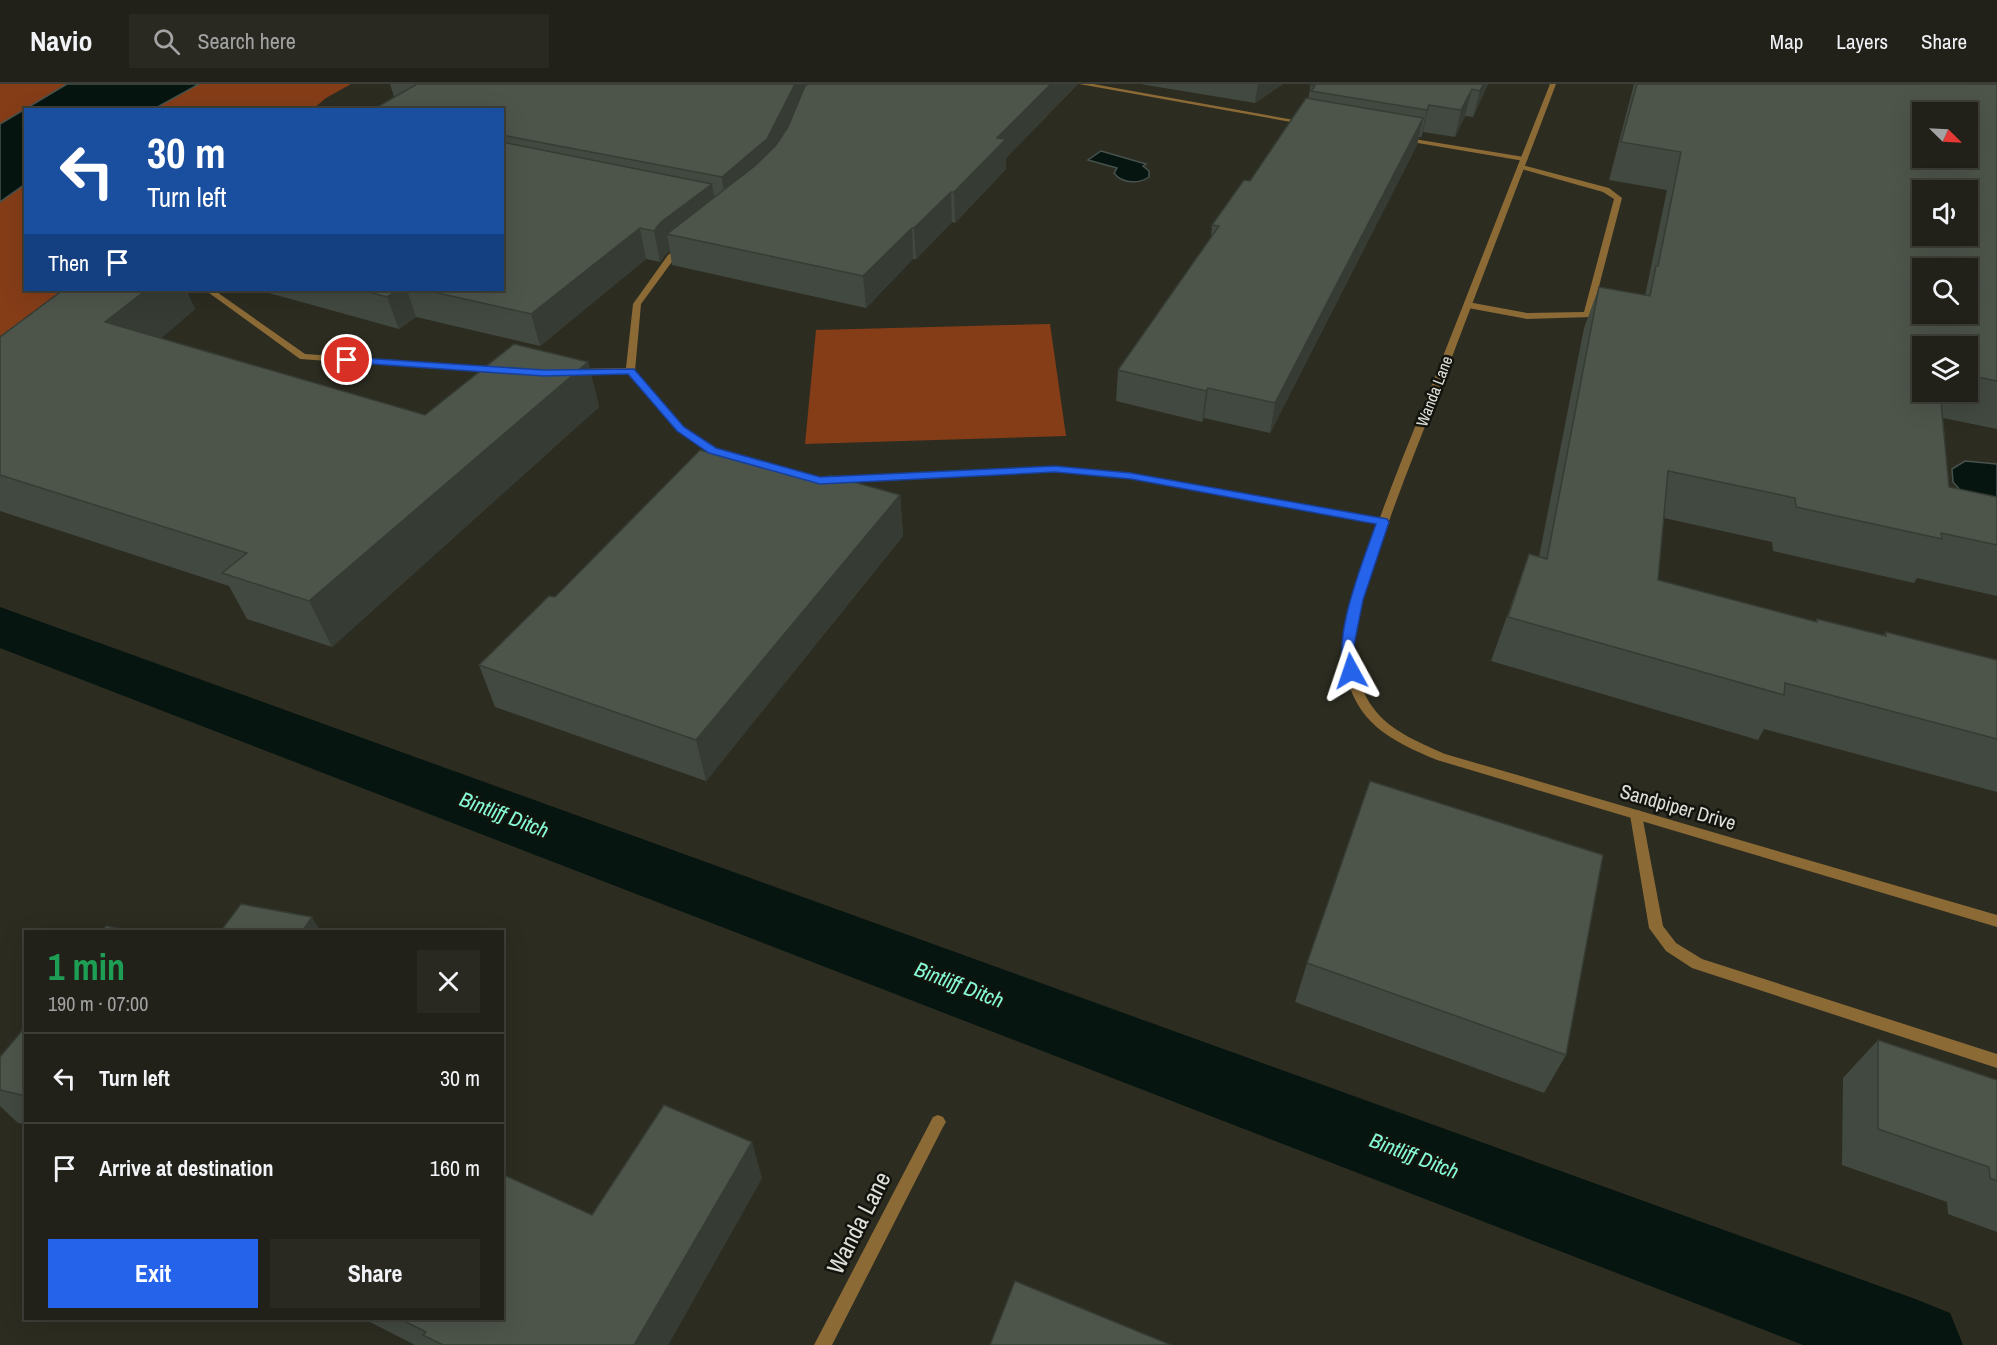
<!DOCTYPE html>
<html lang="en">
<head>
<meta charset="utf-8">
<style>
	body { margin:0; font-family:"Archivo Narrow",sans-serif; background:#292922; color:#f1f3f6; height:100vh; display:flex; flex-direction:column; font-size:22px; white-space:nowrap }
	* { box-sizing:border-box; margin:0 }
	p { font-size:20px; color:#a2a3a2 }
	.icon { flex:none; width:33px; height:33px; fill:none; stroke:currentColor; stroke-width:2; stroke-linecap:round; stroke-linejoin:round }
	.map { position:relative; flex:1; overflow:hidden }
	.drawer { position:absolute; left:24px; top:846px; width:480px; height:390px; display:flex; flex-direction:column; background:#212119; border-radius:0px; box-shadow:0 6px 24px #0002,0 0 0 2px #3e3e38 }
	.drawer>* { flex:none }
	.banner { position:absolute; left:24px; top:24px; width:480px; height:183px; border-radius:0px; box-shadow:0 6px 24px #0002,0 0 0 2px #3e3e38; background:#1a4fa0; color:#fff; overflow:hidden }
	.needle { width:39px; rotate:114deg }
	.controls { position:absolute; left:1912px; top:18px; display:grid; gap:12px }
	.controls a { display:grid; place-items:center; width:66px; height:66px; border-radius:0px; background:#212119; box-shadow:0 6px 24px #0002,0 0 0 2px #3e3e38; font-size:30px }
	.pin { position:absolute; display:grid; place-items:center; width:51px; height:51px; color:#fff; margin:-26px; border:3px solid #fff; border-radius:50%; box-shadow:0 2px 6px #0007 }
	.me { position:absolute; width:66px; margin:-33px; rotate:355deg; stroke-linejoin:round; filter:drop-shadow(0 0 4px #0008) }
	.turn { display:flex; align-items:center; gap:21px; height:126px; padding:0 24px; font-size:27px }
	.turn .icon { width:78px; height:78px; stroke-width:2.5 }
	.turn b { display:block; font-size:42px; line-height:51px }
	.then { display:flex; align-items:center; height:57px; padding:0 24px; background:#0003; gap:12px; font-size:22px }
	.round { display:grid; place-items:center; flex:none; width:63px; height:63px; border-radius:0px; background:#292922 }
	.head { display:flex; align-items:center; justify-content:space-between; height:102px; padding:0 24px }
	h1 { font-size:36px; font-weight:800; line-height:45px; color:#1e9e55 }
	.primary-button { display:flex; gap:12px; margin-top:auto; padding:12px 24px }
	.primary-button a { flex:1; height:69px; border-radius:0px; background:#2563eb; color:#fff; font-size:24px; font-weight:800; line-height:69px; text-align:center }
	.primary-button a+a { background:#292922; color:#f1f3f6 }
	ul { padding:0; list-style:none }
	li { display:flex; align-items:center; gap:18px; height:90px; padding:0 24px; border-top:2px solid #3e3e38 }
	li div { flex:1 }
	li b { display:block; font-size:22px }
	li em { font-style:normal }
	header { display:flex; align-items:center; gap:36px; box-sizing:border-box; height:84px; padding:0 30px; background:#212119; border-bottom:2px solid #3e3e38 }
	header strong { font-size:28px }
	nav { display:flex; gap:33px; margin-inline-start:auto; font-size:21px }
	.search { width:420px; height:54px; background:#292922; display:flex; align-items:center; gap:15px; box-sizing:border-box; padding:0 21px; border-radius:0px; color:#a2a3a2; font-size:22px }
	.map>svg:first-child { display:block }
	.green { fill:#853d18 }
	.water { fill:#061510; stroke:#47524c; stroke-width:1.5 }
	.lines { fill:none; stroke-linecap:round; stroke-linejoin:round }
	.canal { fill:#061510; fill-rule:evenodd }
	.lane { fill:#8b6a36; fill-rule:evenodd }
	.street { fill:#8b6a36; fill-rule:evenodd }
	.wall { fill:#424940; fill-rule:evenodd }
	.shaded-wall { fill:#363c34 }
	.building { fill:#4d554b; stroke:#363c34; stroke-width:1.5; fill-rule:evenodd }
	.route { fill:#2563eb; stroke:#184099; stroke-width:1.5 }
	.labels { text-anchor:middle; stroke-width:5; stroke-linejoin:round; paint-order:stroke }
	.far-street-label { font-size:16px; fill:#e0e0d9; stroke:#14140f }
	.street-label { font-size:20px; fill:#e0e0d9; stroke:#14140f }
	.water-label { font-size:21px; font-style:italic; fill:#86fcd7; stroke:#14140f }
	.near-street-label { font-size:24px; fill:#e0e0d9; stroke:#14140f }
</style>
</head>
<body>
<header>
<strong>Navio</strong>
<div class="search"><svg class="icon" aria-label="search" viewBox="0 0 24 24"><circle cx="10" cy="10" r="6"/><path d="M15 15l6 6"/></svg>Search here</div>
<nav><a>Map</a><a>Layers</a><a>Share</a></nav>
</header>
<div class="map">
<svg width="1997" height="1261" viewBox="0 0 1997 1261">
	<rect width="100%" height="100%" fill="#2c2c21"/>
	<g class="green">
		<path d="M0 0H351L326 14 313 25 26 26V206H82L0 282Z"/>
		<path d="M1050 240 1066 352 805 360 816 246Z"/>
	</g>
	<g class="water">
		<path d="M67 0H199L154 25 26 26 25 100 0 118V40Z"/>
		<path d="M1101 67 1146 80 1143 82 1149 87V93C1139 100 1122 100 1114 89L1117 84 1088 76Z"/>
		<path d="M1965 377 1997 380V423L1962 408 1953 398 1952 385Z"/>
	</g>
	<g class="lines">
		<path class="canal" d="M0 523 1918 1216 1950 1229 1963 1261H1803L0 564Z"/>
		<g class="lane">
			<path d="M1079 0H1093L1311 39 1308 41Z"/>
			<path d="M1402 53 1524 73 1528 75 1524 77 1400 56 1398 55Z"/>
			<path d="M1518 80 1609 104 1622 114 1591 233 1527 235 1468 224 1464 221 1468 218 1527 229 1584 228 1614 115 1603 108 1518 84Z"/>
			<path d="M680 162 687 164 674 175 641 220 635 287 684 343 715 364 820 394 1055 382 1131 389 1383 435 1388 438 1383 441 1131 395 1055 388 820 400 709 368 678 347 628 290 575 291 570 288 575 285 626 284 633 220 668 171Z"/>
			<path d="M205 206H214L305 270 497 283 502 286 497 289 300 275Z"/>
			<path d="M1636 726 1641 727 1642 731 1663 842 1676 859 1702 875 1997 970V984L1692 884 1666 867 1649 844 1630 731 1631 727Z"/>
		</g>
		<g class="street">
			<path d="M1550 0H1556C1518 101 1479 201 1441 302 1419 358 1396 414 1377 472 1365 508 1348 549 1357 587 1368 637 1402 651 1445 670L1997 831V843L1437 676C1391 657 1355 639 1345 585 1338 547 1355 507 1367 471 1384 419 1405 368 1425 318 1467 212 1508 106 1550 0Z"/>
			<path d="M938 1031 943 1033 946 1038 943 1043 832 1261H814L933 1033Z"/>
		</g>
	</g>
	<g class="wall">
		<path d="M390 0H1078L1006 74V85L955 139 952 138 916 175H913L866 224 672 181 670 167 667 169 660 178 646 175 540 262 416 233 399 245 258 206H502V26L394 13Z"/>
		<path d="M1140 0H1283L1255 19Z"/>
		<path d="M1311 0H1488L1473 33 1465 32 1455 53 1423 48 1421 53H1419L1417 61 1270 349 1204 334 1202 338 1116 317 1118 286 1211 153 1212 141 1250 97 1308 15Z"/>
		<path d="M1634 0H1997V345L1943 334 1949 403 1997 413V512L1917 494 1914 499 1773 467 1772 458 1664 434 1658 496 1816 538 1817 535 1883 552 1886 548 1997 576V708L1764 645 1758 656 1491 577 1529 470 1539 473 1584 244 1599 203 1645 211 1646 207 1667 106 1609 96ZM1923 262H1968V308H1923Z"/>
		<path d="M63 206H186L195 225 161 254 425 331 588 278 599 323 332 563 247 535 229 502 0 427V253Z"/>
		<path d="M823 398 900 411 903 452 706 697 495 623 479 581 555 513Z"/>
		<path d="M1307 879 1566 971 1544 1009 1295 918Z"/>
		<path d="M26 942V1040L18 1039 0 1022V973Z"/>
		<path d="M1878 956 1997 996V1148L1948 1130 1947 1118 1842 1081 1843 994Z"/>
		<path d="M762 1094 668 1261H415L362 1234H502L592 1131Z"/>
	</g>
	<g class="shaded-wall">
		<path d="M795 0H832L770 85 726 124 722 93Z"/>
		<path d="M1051 0H1078L1006 74V85L955 139 954 108 997 54Z"/>
		<path d="M1258 0H1283L1255 19Z"/>
		<path d="M1483 0H1488L1473 33 1480 7Z"/>
		<path d="M1472 5 1465 32 1455 53 1461 26Z"/>
		<path d="M1429 21 1423 48 1421 53 1427 26Z"/>
		<path d="M1423 34 1417 61 1270 349 1275 319Z"/>
		<path d="M712 100 717 130 667 150 670 167 667 169 660 178 654 147 661 138Z"/>
		<path d="M951 108 952 138 916 175 914 144Z"/>
		<path d="M640 144 646 175 540 262 531 230Z"/>
		<path d="M912 144 913 175 866 224 863 192Z"/>
		<path d="M146 206H186L195 225 129 282 105 238Z"/>
		<path d="M398 206H407L416 233 399 245 387 213Z"/>
		<path d="M588 278 599 323 332 563 309 517Z"/>
		<path d="M1208 304 1204 334 1202 338 1206 307Z"/>
		<path d="M900 411 903 452 706 697 696 656Z"/>
		<path d="M312 833 321 848H302Z"/>
		<path d="M752 1058 762 1094 668 1261H634Z"/>
	</g>
	<g class="building">
		<path d="M417 0H795L767 55 722 93 502 51V26H372Z"/>
		<path d="M808 0H1051L997 54 1006 55 954 108H951L914 144H912L863 192 667 150 756 81 776 61 788 43 805 2Z"/>
		<path d="M1311 0H1483L1480 7 1472 5 1461 26 1429 21 1427 26 1311 7 1315 2 1310 1Z"/>
		<path d="M1637 0H1997V297L1968 291V262H1923V308H1940L1949 403 1997 413V461L1941 449 1942 455 1796 423 1795 414 1668 387 1658 496 1817 538V535L1886 552V548L1997 576V655L1785 599 1784 611 1508 533 1529 470 1547 475 1599 203 1650 212 1656 182H1658L1681 68 1621 58ZM1923 28H1968V74H1923ZM1923 106H1968V152H1923ZM1923 184H1968V230H1923Z"/>
		<path d="M1306 14 1423 34 1275 319 1208 304 1206 307 1118 286 1219 142 1212 141 1244 96 1250 97Z"/>
		<path d="M502 58 712 100 661 138 654 147 640 144 531 230 425 206H502Z"/>
		<path d="M63 206H146L105 238 425 331 514 260 588 278 309 517 222 489 247 469 0 391V253Z"/>
		<path d="M361 206H398L387 213Z"/>
		<path d="M700 366 823 398 829 391 900 411 696 656 479 581 549 512 555 513Z"/>
		<path d="M1370 697 1603 771 1566 971 1307 879Z"/>
		<path d="M241 820 312 833 302 848H220Z"/>
		<path d="M106 842 134 848H102Z"/>
		<path d="M26 942V1012L0 1006V973Z"/>
		<path d="M1878 956 1997 996V1097L1990 1094 1989 1083 1878 1045Z"/>
		<path d="M664 1021 752 1058 634 1261H443L423 1251 426 1248 398 1234H502V1090L592 1131Z"/>
		<path d="M1015 1197 1171 1261H990Z"/>
	</g>
	<path class="route" d="M347 273 544 286 634 285 684 343 716 364 820 393 1055 382 1131 389 1387 435 1389 438 1363 516 1354 561 1358 587 1356 590H1346C1330 556 1364 475 1376 440L1131 395 1055 388 820 400 709 369 677 347 628 290 544 292 343 278 342 276Z"/>
	<g class="labels">
		<g class="far-street-label">
			<text transform="translate(1434 307) rotate(-69)" y="6">Wanda Lane</text>
		</g>
		<g class="street-label">
			<text transform="translate(1678 723) rotate(16)" y="7">Sandpiper Drive</text>
		</g>
		<g class="water-label">
			<text transform="translate(504 731) rotate(21)" y="7">Bintliff Ditch</text>
			<text transform="translate(959 901) rotate(21)" y="7">Bintliff Ditch</text>
			<text transform="translate(1414 1072) rotate(21)" y="7">Bintliff Ditch</text>
		</g>
		<g class="near-street-label">
			<text transform="translate(859 1139) rotate(-63)" y="8">Wanda Lane</text>
		</g>
	</g>
</svg>
<div class="controls">
<a><svg class="needle" viewBox="-14 -14 28 28"><path d="M0-13l5 13h-10z" fill="#e53935"/><path d="M0 13l5-13h-10z" fill="#a2a3a2"/></svg></a>
<a><svg class="icon" aria-label="sound" viewBox="0 0 24 24"><path d="M4 9h4l5-4v14l-5-4H4zM17 9q2 3 0 6"/></svg></a>
<a><svg class="icon" aria-label="search" viewBox="0 0 24 24"><circle cx="10" cy="10" r="6"/><path d="M15 15l6 6"/></svg></a>
<a><svg class="icon" aria-label="layers" viewBox="0 0 24 24"><path d="M12 4l9 5-9 5-9-5zM3 14l9 5 9-5"/></svg></a>
</div>
<div class="pin" style="left:347px;top:276px;background:#d93025"><svg class="icon" aria-label="arrive" viewBox="0 0 24 24"><path d="M6 21V4h12l-3 4 3 4H6"/></svg></div>
<svg class="me" style="left:1351px;top:587px" viewBox="-20 -20 40 40"><path d="M0-17L14 15 0 8-14 15z" fill="#2563eb" stroke="#fff" stroke-width="4"/></svg>
<div class="banner">
<div class="turn"><svg class="icon" aria-label="left" viewBox="0 0 24 24"><path d="M17 20v-9H6M10 6l-5 5 5 5"/></svg><div><b>30 m</b>Turn left</div></div>
<div class="then">Then<svg class="icon" aria-label="arrive" viewBox="0 0 24 24"><path d="M6 21V4h12l-3 4 3 4H6"/></svg></div>
</div>
<section class="drawer">
<div class="head"><div><h1>1 min</h1><p>190 m · 07:00</p></div><a class="round"><svg class="icon" aria-label="close" viewBox="0 0 24 24"><path d="M6 6l12 12M18 6L6 18"/></svg></a></div>
<ul>
<li><svg class="icon" aria-label="left" viewBox="0 0 24 24"><path d="M17 20v-9H6M10 6l-5 5 5 5"/></svg><div><b>Turn left</b></div><em>30 m</em></li>
<li><svg class="icon" aria-label="arrive" viewBox="0 0 24 24"><path d="M6 21V4h12l-3 4 3 4H6"/></svg><div><b>Arrive at destination</b></div><em>160 m</em></li>
</ul>
<div class="primary-button"><a>Exit</a><a>Share</a></div>
</section>
</div>
</body>
</html>
